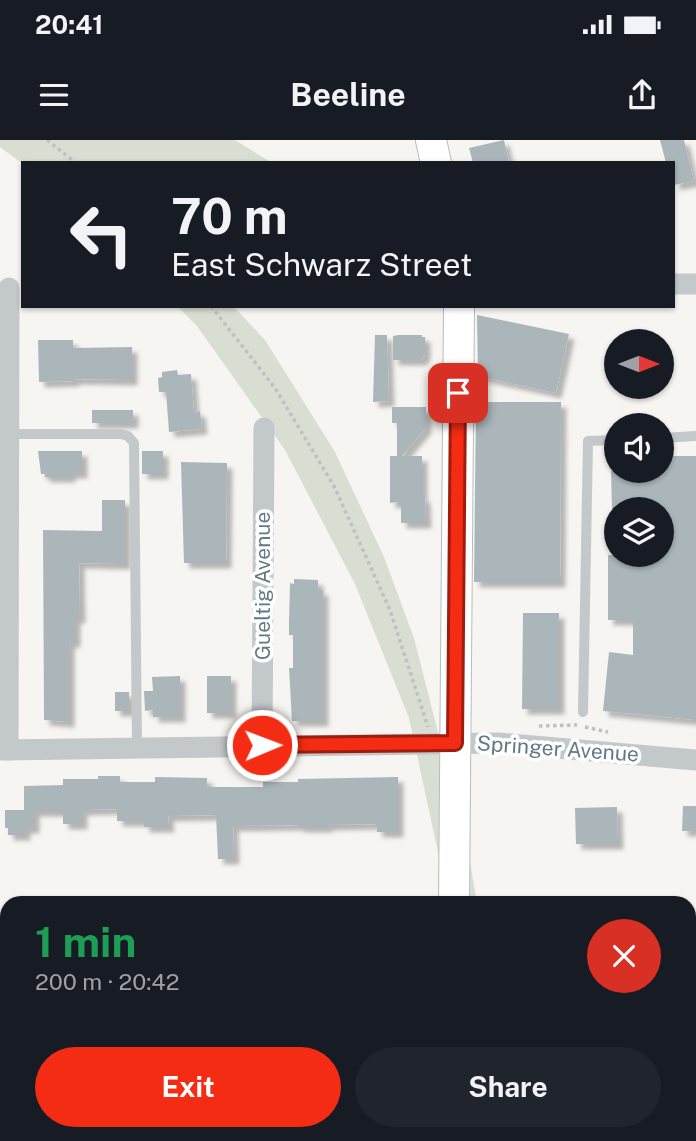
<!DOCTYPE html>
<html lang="en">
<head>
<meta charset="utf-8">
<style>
	body { margin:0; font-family:"Public Sans",sans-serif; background:#20242c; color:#f1f3f6; height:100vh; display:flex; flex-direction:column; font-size:26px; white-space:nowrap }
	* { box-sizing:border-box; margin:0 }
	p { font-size:23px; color:#9ea1a6 }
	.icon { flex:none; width:38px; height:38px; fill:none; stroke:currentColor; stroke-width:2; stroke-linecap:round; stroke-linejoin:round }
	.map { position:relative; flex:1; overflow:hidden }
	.details { position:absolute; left:0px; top:756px; width:696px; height:245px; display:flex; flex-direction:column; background:#171b24; border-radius:21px 21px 0 0; box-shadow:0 2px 5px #0004 }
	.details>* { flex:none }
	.guide { position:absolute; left:21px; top:21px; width:654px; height:147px; border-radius:0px; box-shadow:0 2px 5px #0004; background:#171b24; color:#f1f3f6; overflow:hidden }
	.needle { width:46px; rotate:90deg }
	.buttons { position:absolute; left:604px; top:189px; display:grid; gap:14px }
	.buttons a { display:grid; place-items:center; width:70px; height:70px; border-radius:50%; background:#171b24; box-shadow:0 2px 5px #0004; font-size:35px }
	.pin { position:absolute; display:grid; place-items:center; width:60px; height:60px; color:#fff; margin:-30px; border-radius:14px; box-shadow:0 4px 10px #0006 }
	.me { position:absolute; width:77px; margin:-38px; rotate:89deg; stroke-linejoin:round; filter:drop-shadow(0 0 5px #0008) }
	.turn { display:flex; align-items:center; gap:24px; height:147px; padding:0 35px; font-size:32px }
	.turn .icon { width:91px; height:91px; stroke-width:2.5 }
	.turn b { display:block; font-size:49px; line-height:60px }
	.round { display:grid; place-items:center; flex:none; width:74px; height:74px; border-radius:37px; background:#20242c }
	.summary { display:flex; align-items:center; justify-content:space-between; height:119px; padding:0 35px }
	h1 { font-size:42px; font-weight:700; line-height:52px; color:#1e9e55 }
	.primary-button { display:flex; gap:14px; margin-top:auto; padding:14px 35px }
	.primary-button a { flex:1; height:80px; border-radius:42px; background:#f42c13; color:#fff; font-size:28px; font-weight:700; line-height:80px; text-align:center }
	.primary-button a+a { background:#20242c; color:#f1f3f6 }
	.status { display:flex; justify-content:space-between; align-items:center; height:49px; padding:0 35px; background:#171b24; direction:ltr }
	.status svg { height:19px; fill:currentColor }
	header { display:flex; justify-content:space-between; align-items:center; height:91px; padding:0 35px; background:#171b24; font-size:32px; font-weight:700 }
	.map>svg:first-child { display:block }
	.green { fill:#d8ded2 }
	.building { fill:#abb6ba; filter:url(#shadow) }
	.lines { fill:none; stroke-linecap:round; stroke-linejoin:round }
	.secondary-casing { stroke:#b5bcbf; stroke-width:32 }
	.path { stroke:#bec1c3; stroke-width:3.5; stroke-dasharray:3.5 3.5; stroke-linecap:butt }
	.lane { stroke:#c3c8cb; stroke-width:10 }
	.street { stroke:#c3c8cb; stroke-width:21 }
	.secondary { stroke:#fff; stroke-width:30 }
	.route-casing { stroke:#9f1d0c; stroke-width:18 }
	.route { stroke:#f42c13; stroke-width:12 }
	.labels { text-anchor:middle; stroke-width:7; stroke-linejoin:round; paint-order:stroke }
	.street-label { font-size:21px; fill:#627a86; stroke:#fff }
</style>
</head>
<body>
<div class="status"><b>20:41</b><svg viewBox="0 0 49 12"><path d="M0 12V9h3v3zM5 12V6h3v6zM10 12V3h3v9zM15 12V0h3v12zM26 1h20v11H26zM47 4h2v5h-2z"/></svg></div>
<header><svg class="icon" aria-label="menu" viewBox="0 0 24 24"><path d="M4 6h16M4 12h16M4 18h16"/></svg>Beeline<svg class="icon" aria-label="share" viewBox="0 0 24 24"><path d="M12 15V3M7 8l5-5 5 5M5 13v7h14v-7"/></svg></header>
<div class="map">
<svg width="696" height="1001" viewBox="0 0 696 1001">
	<defs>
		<filter id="shadow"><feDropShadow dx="5.5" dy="5.5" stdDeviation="2" flood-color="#0004"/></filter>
	</defs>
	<rect width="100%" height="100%" fill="#f6f5f2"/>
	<g class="green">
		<path d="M0 0H235L272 23 23 24 0 7Z"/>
		<path d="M177 166H233L265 200 335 312 384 417 414 498 468 710 477 763H449L409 578 355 444 285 310 197 186Z"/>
	</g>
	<g class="building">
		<path d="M504 0 509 23H473L469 8Z"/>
		<path d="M660 0H684L694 41 674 45V23H666Z"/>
		<path d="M477 175 569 194 556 253 478 236Z"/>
		<path d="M375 195H387L389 261 373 262Z"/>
		<path d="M398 195H422V197H425V215L421 220H393V196Z"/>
		<path d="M38 200H73V208L132 207V240L74 239V241L39 242Z"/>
		<path d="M177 230 178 235 191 234 194 272 200 271 202 289 169 292 166 252H159L158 238 162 237V232Z"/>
		<path d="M476 262H561L560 442H474Z"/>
		<path d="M392 267H426V288L402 316H422V357H425L426 383H401V365H398V362L390 363V316H397V283H392Z"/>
		<rect x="92" y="270" width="41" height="13"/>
		<path d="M38 311H82V333H70V337H45V334H41Z"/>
		<rect x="142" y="311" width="21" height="23"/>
		<path d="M662 316H696V580L603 571 609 512 633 515V480H608V415H662V369H612L611 331H662Z"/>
		<path d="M181 322 227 323 226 423H184Z"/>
		<path d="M102 360H125V424L79 423 80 478H75V502H70L69 505V582L44 580 43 390 102 391Z"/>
		<path d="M294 439 318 440V450H323V581H292L289 528H293V495H289V481L290 443 294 444Z"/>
		<path d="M523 473H559V569H522Z"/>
		<path d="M180 536V577H153V570L145 571 144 551H153L152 537Z"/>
		<rect x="207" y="536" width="24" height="37"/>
		<rect x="115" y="552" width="14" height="19"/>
		<path d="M98 636H120V642H155V637L207 638V647H263V642H298V639L398 637V692H377V684L327 685V687H298V685L233 686 234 719H218L216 675 168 676 169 687H144V681H117V669L82 670V684H63V671H34V688H25V695H8V688H5V670H24V646L63 645V639H98Z"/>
		<path d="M683 666H696V691H682Z"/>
		<path d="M617 667 618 704H576L575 668Z"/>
	</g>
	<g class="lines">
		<defs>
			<g id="secondary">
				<path d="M431 0 436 23"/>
				<path d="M454 763 459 166"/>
				<path d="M454 1001V994"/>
			</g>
		</defs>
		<use href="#secondary" class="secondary-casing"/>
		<g class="path">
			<path d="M47 0 76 23"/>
			<path d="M211 166 275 248 334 346 390 470 428 587"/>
			<path d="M539 586 577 585"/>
			<path d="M585 587 608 592"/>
			<path d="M505 994 506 1001"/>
		</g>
		<g class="lane">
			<path d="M8 294H121L128 296 134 303 137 607"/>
			<path d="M662 298 696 296"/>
			<path d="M583 572 588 301 616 300"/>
		</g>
		<g class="street">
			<path d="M674 144H696"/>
			<path d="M262 605 264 288"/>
			<path d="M0 610 498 603 696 620"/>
			<path d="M8 610 9 148"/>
		</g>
		<use href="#secondary" class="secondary"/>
	</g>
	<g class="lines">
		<defs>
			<path id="route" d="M262 605 455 603 458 253"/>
		</defs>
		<use href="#route" class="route-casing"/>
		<use href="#route" class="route"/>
	</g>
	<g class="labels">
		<g class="street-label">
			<text transform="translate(263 446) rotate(-90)" y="7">Gueltig Avenue</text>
			<text transform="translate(558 609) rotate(4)" y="7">Springer Avenue</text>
		</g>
	</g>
</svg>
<div class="buttons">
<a><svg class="needle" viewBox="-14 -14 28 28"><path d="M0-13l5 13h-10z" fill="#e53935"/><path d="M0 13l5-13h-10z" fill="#9ea1a6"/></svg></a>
<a><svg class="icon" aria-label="sound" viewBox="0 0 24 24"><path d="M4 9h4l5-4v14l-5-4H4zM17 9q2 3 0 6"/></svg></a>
<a><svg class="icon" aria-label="layers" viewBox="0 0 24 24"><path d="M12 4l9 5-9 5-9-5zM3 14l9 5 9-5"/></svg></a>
</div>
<div class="pin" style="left:458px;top:253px;background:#d93025"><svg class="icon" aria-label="arrive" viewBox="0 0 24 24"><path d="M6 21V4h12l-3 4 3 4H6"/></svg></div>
<svg class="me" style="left:262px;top:605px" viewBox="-20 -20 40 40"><circle r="17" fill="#f42c13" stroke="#fff" stroke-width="3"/><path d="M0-11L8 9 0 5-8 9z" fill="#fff"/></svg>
<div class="guide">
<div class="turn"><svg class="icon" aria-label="left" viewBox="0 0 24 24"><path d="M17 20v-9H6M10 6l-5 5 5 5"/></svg><div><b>70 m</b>East Schwarz Street</div></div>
</div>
<section class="details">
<div class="summary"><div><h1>1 min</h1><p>200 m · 20:42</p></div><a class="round" style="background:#d93025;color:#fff"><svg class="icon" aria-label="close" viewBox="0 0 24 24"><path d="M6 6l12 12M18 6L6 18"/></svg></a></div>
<div class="primary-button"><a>Exit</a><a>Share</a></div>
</section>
</div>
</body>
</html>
